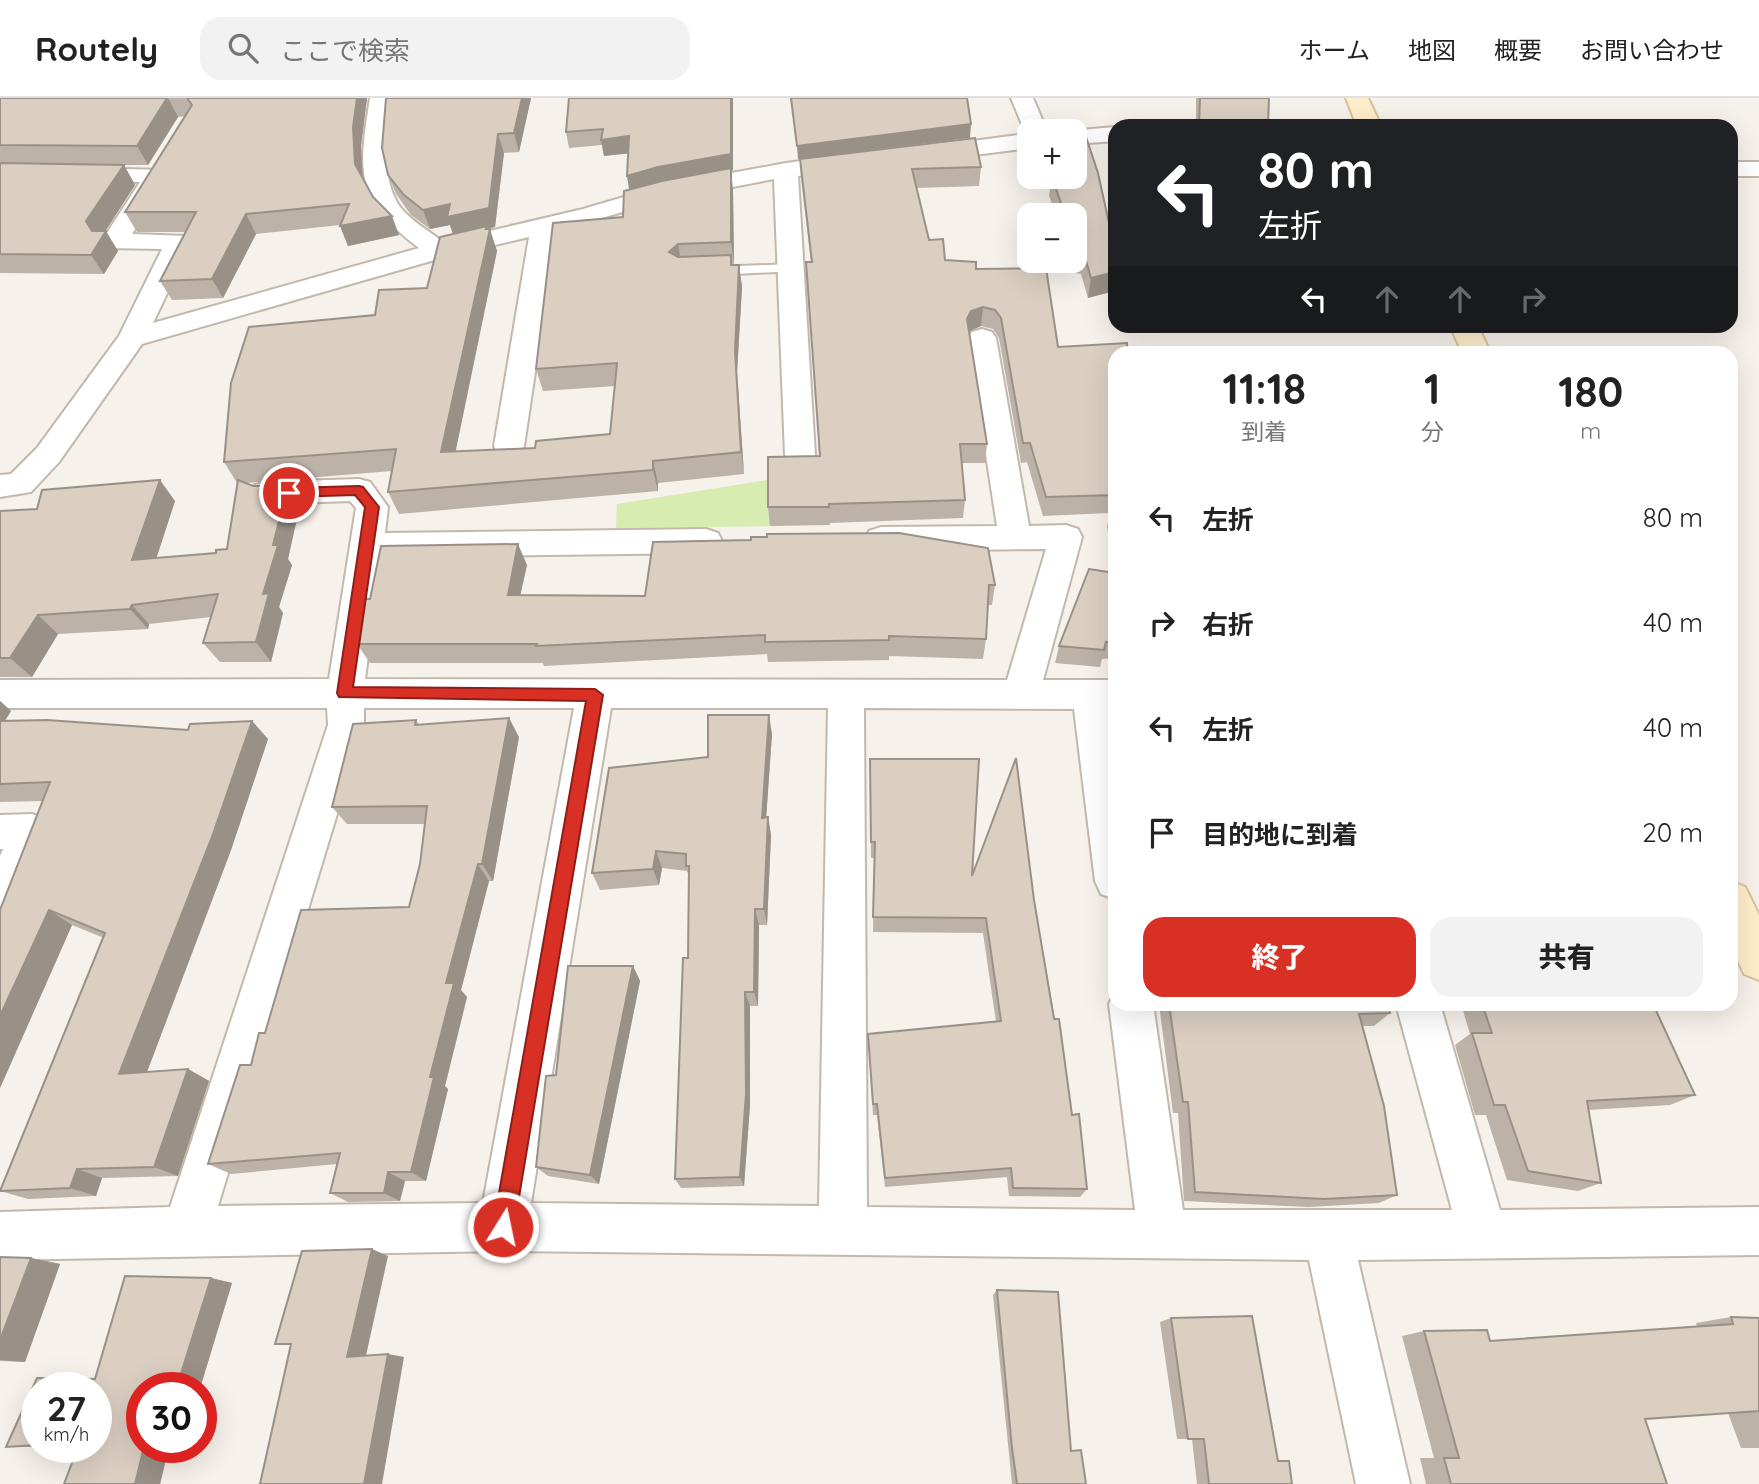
<!DOCTYPE html>
<html lang="ja">
<head>
<meta charset="utf-8">
<style>
	body { margin:0; font-family:Quicksand,"Noto Sans JP",sans-serif; background:#f2f2f2; color:#222; height:100vh; display:flex; flex-direction:column; font-size:26px; white-space:nowrap }
	* { box-sizing:border-box; margin:0 }
	p { font-size:23px; color:#767676 }
	.icon { flex:none; width:38px; height:38px; fill:none; stroke:currentColor; stroke-width:2; stroke-linecap:round; stroke-linejoin:round }
	.map { position:relative; flex:1; overflow:hidden }
	.sheet { position:absolute; left:1108px; top:248px; width:630px; height:665px; display:flex; flex-direction:column; background:#fff; border-radius:21px; box-shadow:0 7px 28px #0002 }
	.sheet>* { flex:none }
	.top-card { position:absolute; left:1108px; top:21px; width:630px; height:214px; border-radius:21px; box-shadow:0 7px 28px #0002; background:#202124; color:#fff; overflow:hidden }
	.buttons { position:absolute; left:1017px; top:21px; display:grid; gap:14px }
	.buttons a { display:grid; place-items:center; width:70px; height:70px; border-radius:14px; background:#fff; box-shadow:0 7px 28px #0002; font-size:35px }
	.speed { position:absolute; left:21px; top:1274px; display:flex; gap:14px; font-size:35px; font-weight:700; text-align:center }
	.speed>* { display:grid; place-content:center; width:91px; height:91px; border-radius:50%; background:#fff; box-shadow:0 7px 28px #0002; line-height:1 }
	.speed small { font-size:18px; font-weight:400 }
	.speed .limit { border:10px solid #d22; background:#fff; color:#111 }
	.pin { position:absolute; display:grid; place-items:center; width:60px; height:60px; color:#fff; margin:-30px; border:4px solid #fff; border-radius:50%; box-shadow:0 2px 7px #0007 }
	.me { position:absolute; width:77px; margin:-38px; rotate:10deg; stroke-linejoin:round; filter:drop-shadow(0 0 5px #0008) }
	.turn { display:flex; align-items:center; gap:24px; height:147px; padding:0 35px; font-size:32px }
	.turn .icon { width:91px; height:91px; stroke-width:2.5 }
	.turn b { display:block; font-size:49px; line-height:60px }
	.lanes { display:flex; align-items:center; height:66px; padding:0 35px; background:#0003; justify-content:center; gap:35px; direction:ltr }
	.lanes .off { opacity:.35 }
	.eta { display:flex; justify-content:space-evenly; align-items:center; height:119px; text-align:center }
	.eta b { font-size:42px; font-weight:800; line-height:49px }
	.primary-button { display:flex; gap:14px; margin-top:auto; padding:14px 35px }
	.primary-button a { flex:1; height:80px; border-radius:21px; background:#d93025; color:#fff; font-size:28px; font-weight:800; line-height:80px; text-align:center }
	.primary-button a+a { background:#f2f2f2; color:#222 }
	ul { padding:0; list-style:none }
	li { display:flex; align-items:center; gap:21px; height:105px; padding:0 35px }
	li div { flex:1 }
	li b { display:block; font-size:26px }
	li em { font-style:normal }
	header { display:flex; align-items:center; gap:42px; box-sizing:border-box; height:98px; padding:0 35px; background:#fff; border-bottom:2px solid #e0e0e0 }
	header strong { font-size:33px }
	nav { display:flex; gap:38px; margin-inline-start:auto; font-size:24px }
	.search { width:490px; height:63px; background:#f2f2f2; display:flex; align-items:center; gap:18px; box-sizing:border-box; padding:0 24px; border-radius:21px; color:#767676; font-size:26px }
	.map>svg:first-child { display:block }
	.green { fill:#d6ecb1 }
	.lines { fill:none; stroke-linecap:round; stroke-linejoin:round }
	.lane-casing { stroke:#c2b8ac; stroke-width:4 }
	.street-casing { stroke:#c2b8ac; stroke-width:4 }
	.secondary-casing { stroke:#d8c298; stroke-width:4 }
	.lane { fill:#fff; fill-rule:evenodd }
	.street { fill:#fff; fill-rule:evenodd }
	.secondary { fill:#ffeecb; fill-rule:evenodd }
	.wall { fill:#bcb2a7 }
	.shaded-wall { fill:#999188 }
	.building { fill:#dbcfc2; stroke:#999188; stroke-width:2 }
	.route { fill:#d93025; stroke:#8d1f18; stroke-width:2 }
</style>
</head>
<body>
<header>
<strong>Routely</strong>
<div class="search"><svg class="icon" aria-label="search" viewBox="0 0 24 24"><circle cx="10" cy="10" r="6"/><path d="M15 15l6 6"/></svg>ここで検索</div>
<nav><a>ホーム</a><a>地図</a><a>概要</a><a>お問い合わせ</a></nav>
</header>
<div class="map">
<svg width="1759" height="1386" viewBox="0 0 1759 1386">
	<rect width="100%" height="100%" fill="#f6f1ea"/>
	<path class="green" d="M785 379 784 428 616 430 617 406Z"/>
	<g class="lines">
		<defs>
			<path id="lane" d="M791 166 798 170 796 173 715 177 708 173 715 169Z"/>
			<g id="street">
				<path d="M370 0H392C388 33 379 79 400 109 411 123 429 133 443 144L583 111 661 88 786 65 853 56 862 58 865 63 862 68 798 78 815 357 811 364 800 367 789 364 785 357 774 81 665 102 556 133 524 348 520 355 509 358 498 355 494 348 529 139 445 159 142 246 59 364 31 394 0 399V377L11 376 37 350 119 238 162 151 105 150 101 144 140 84 0 82V68L166 72 169 77 132 136 188 138 192 143 153 225 419 150C355 102 358 75 370 0Z"/>
				<path d="M1011 0H1033L1047 33H1029V50L927 63 919 61 915 56 919 51 927 49 1026 36Z"/>
				<path d="M1115 29V43L1074 46V33H1069Z"/>
				<rect x="1731" y="64" width="28" height="14"/>
				<path d="M982 231 992 234 996 240 1029 428 1066 427 1078 431 1082 439 1043 582H1115V612L1110 611 1115 642V801L1101 796 1095 783 1074 611 864 610 867 1109 1135 1112 1109 906 1115 893V906H1153L1183 1112H1452L1396 906H1440L1500 1112 1759 1109V1157L1358 1162 1410 1386H1356L1309 1162 503 1153 0 1162V1114L170 1109 328 627 327 610H0V582L329 581 356 410 350 403 266 406 255 403 250 395 255 387 266 384 359 381 370 384 388 409 385 435 706 431 718 435 722 443 718 451 706 455 381 459 365 581 1007 582 1046 451 881 453 869 449 865 441 869 433 881 429 997 428 968 240 972 234ZM364 610H574L483 1105 218 1108 364 627ZM611 610H828L819 1108 531 1105Z"/>
				<path d="M32 716 46 721 52 733 14 814 0 819V758L3 751H0V717Z"/>
			</g>
			<g id="secondary">
				<path d="M1346 0H1368L1381 28H1357Z"/>
				<path d="M1450 228H1478L1491 256H1463Z"/>
				<path d="M1731 783 1745 789 1759 817V882L1744 876 1731 847Z"/>
			</g>
		</defs>
		<use href="#lane" class="lane-casing"/>
		<use href="#street" class="street-casing"/>
		<use href="#secondary" class="secondary-casing"/>
		<use href="#lane" class="lane"/>
		<use href="#street" class="street"/>
		<use href="#secondary" class="secondary"/>
	</g>
	<g class="wall">
		<path d="M0 0H367L361 48 363 81 373 99 399 137 348 148 340 127 256 136 223 200 172 202 160 183 186 134H137L125 114 186 18 178 19 148 67H124L135 87 105 133 118 153 104 176 0 175Z"/>
		<path d="M386 0H531L519 54 504 55 495 129 487 131 497 153 455 353 535 350 610 336 615 288 543 293 536 271 623 119 629 92 627 78 628 55 604 58 602 47 569 50 566 34 569 0H733V72L731 73 733 92 734 166H732V167H739L742 189 737 275 744 376 658 385V393L399 416 388 394 392 373 246 385 300 407 288 461 292 467 279 509 283 515 271 564H220L203 545 211 519 149 526 148 531 58 536 32 579H0V413L175 403 156 460 216 455 227 451 237 385 224 364 375 217 427 190 453 136 450 127 430 131 411 117 396 96 388 77Z"/>
		<path d="M1196 0H1269L1268 28H1196Z"/>
		<path d="M800 61 981 69 979 88 917 90 929 142 945 162 976 171 1058 249 1115 256V468L1107 429 1110 415 1043 418 1027 364 1021 365 999 240 993 231 981 228 970 233 969 234 987 346 985 365H962L965 402 963 420 830 425V427L770 428 768 409 819 358 811 164 801 80Z"/>
		<path d="M1052 79 1115 152 1088 200 1081 176 1076 175 1071 163H1074V117H1056L1049 98Z"/>
		<path d="M527 467 520 497 645 498 995 487 992 507H988L986 541 983 561 889 558V562L768 564 767 556 544 568 543 565H370L357 546 370 501Z"/>
		<path d="M1115 476V560L1102 561 1100 569 1055 565 1059 548Z"/>
		<path d="M0 603 11 613 5 623 188 632 252 623 268 641 231 752 147 974 188 971 209 983 178 1078 102 1080 96 1098 28 1101 0 1093 104 840 72 827 0 990 43 703 0 704Z"/>
		<path d="M416 622 419 627 519 639 493 783H489L461 892 467 899 445 988 448 991 426 1083H405L400 1103 348 1104 330 1095 337 1066 231 1076 208 1066 251 967 265 935 409 809 420 766 425 726H347L332 709Z"/>
		<path d="M772 636 766 719H768L771 737 767 827H759L758 908H750V1007L744 1088 681 1090 675 1081 688 860 689 778 687 773 662 770 659 787 600 792 592 775 708 659Z"/>
		<path d="M870 661 972 778 1034 802 1072 1017 1087 1091 1080 1099 1009 1098 1007 1079 885 1089 877 1017H873L869 948 996 924 983 835 873 834 874 760H871Z"/>
		<path d="M633 868 640 883 599 1086 548 1078 536 1069 556 977Z"/>
		<path d="M1159 906H1387L1390 915 1374 928H1362L1397 1097 1379 1105 1309 1109 1184 1103 1178 1015H1173Z"/>
		<path d="M1461 906H1653L1695 997 1670 1007 1588 1012 1601 1085 1578 1093 1507 1082 1486 1017H1475L1455 947 1470 936Z"/>
		<path d="M0 1159 31 1160 60 1166 25 1264 0 1263Z"/>
		<path d="M125 1178 211 1180 232 1185 201 1287H185L184 1290H142V1349H169L160 1386H64L78 1349H96V1290H37V1349H6L37 1280 95 1281Z"/>
		<path d="M997 1192 1071 1352 1086 1386H1012L993 1197Z"/>
		<path d="M1731 1219 1759 1220V1350H1741L1728 1315 1645 1321 1667 1386H1426L1420 1360H1434L1402 1238 1424 1233 1490 1243 1697 1229 1696 1225Z"/>
		<path d="M1171 1220 1278 1363 1292 1386H1197L1192 1341H1177L1160 1224Z"/>
	</g>
	<g class="shaded-wall">
		<path d="M168 0 178 19 148 67 137 48Z"/>
		<path d="M357 0H367L361 48 363 86 355 66 353 29Z"/>
		<path d="M522 0H531L519 54 514 35Z"/>
		<path d="M731 0H733V72L731 73 733 92 734 166 731 144 630 94 627 78Z"/>
		<path d="M971 26 970 40 798 61 797 48Z"/>
		<path d="M498 36 504 55 495 129 487 131H490L497 153 451 376 441 354 454 139 450 127 430 131 423 112Z"/>
		<path d="M629 38 632 55 604 58 601 42Z"/>
		<path d="M124 67 135 87 99 143 106 133 118 153 104 176 91 157 86 123Z"/>
		<path d="M246 116 256 136 223 200 212 181Z"/>
		<path d="M392 118 399 137 348 148 340 128Z"/>
		<path d="M678 146 682 168 669 154Z"/>
		<path d="M739 167 742 189 737 275 744 376 741 354 735 253Z"/>
		<path d="M1115 174V193L1088 200 1091 180Z"/>
		<path d="M983 209 981 228 970 233 965 240 967 221 971 213Z"/>
		<path d="M653 363 658 385V393L653 372Z"/>
		<path d="M160 382 175 403 149 483 132 462Z"/>
		<path d="M288 387 300 407 288 461 292 467 279 509 283 515 271 564 256 544 263 496 273 447Z"/>
		<path d="M518 446 527 467 516 517 508 497Z"/>
		<path d="M132 507 149 526 148 531 130 511Z"/>
		<path d="M38 517 58 536 32 579 10 560Z"/>
		<path d="M0 603 11 613 0 630Z"/>
		<path d="M769 617 772 636 765 737 762 720Z"/>
		<path d="M509 620 519 639 493 783 482 766Z"/>
		<path d="M252 623 268 641 231 752 142 987 119 976Z"/>
		<path d="M768 719 771 737 767 827 764 811Z"/>
		<path d="M656 753 662 770 659 787 653 771Z"/>
		<path d="M478 766 489 783 461 892 467 899 445 988 448 991 426 1083 411 1074 446 885Z"/>
		<path d="M755 811 759 827 758 908 754 894Z"/>
		<path d="M49 812 72 827 0 990V918Z"/>
		<path d="M633 868 640 883 599 1086 590 1077Z"/>
		<path d="M745 894 750 908V1007L744 1088 740 1079Z"/>
		<path d="M188 971 209 983 178 1078 154 1069Z"/>
		<path d="M77 1071 102 1080 96 1098 70 1090Z"/>
		<path d="M388 1074 405 1083 400 1103 384 1095Z"/>
		<path d="M372 1151 388 1158 365 1262 347 1259Z"/>
		<path d="M31 1160 60 1166 25 1264 0 1262V1242Z"/>
		<path d="M211 1180 232 1185 201 1287 178 1285Z"/>
		<path d="M388 1256 404 1259 382 1386H364Z"/>
		<path d="M161 1284 185 1287 184 1290H159Z"/>
		<path d="M144 1349H169L160 1386H135Z"/>
	</g>
	<g class="building">
		<path d="M0 0H167L137 48 0 47Z"/>
		<path d="M187 0H357L353 29 355 66 373 99 392 118 340 128 349 106 246 116 212 181 160 183 196 114H125L192 7Z"/>
		<path d="M386 0H522L514 35 498 36 489 110 447 119 450 106 423 112 404 97 388 77 382 50Z"/>
		<path d="M569 0H731V56L658 69 627 78 629 38 601 42 603 31 566 34Z"/>
		<path d="M791 0H967L971 26 797 48Z"/>
		<path d="M1200 0H1269L1268 28H1199Z"/>
		<path d="M1074 39H1086L1098 75 1115 152V174L1091 180 1084 156H1079L1074 143V117H1065L1052 79H1074Z"/>
		<path d="M975 40 981 69 912 71 929 142 943 141 945 162 976 164V171L1046 170 1058 249 1127 245 1128 256H1115V397L1046 399 1030 345H1023L1001 220 995 212 983 209 971 213 967 221 987 346H960L965 402 829 406V409H768V359L820 358 806 164H812L800 61Z"/>
		<path d="M0 65 124 67 86 123 92 133H106L91 157 0 156Z"/>
		<path d="M731 70V144L678 146 669 154 678 159 731 157V167H739L735 253 741 354 653 363V372L388 394 396 351 224 364 231 285 249 229 375 217 379 192 427 190 440 139 487 128 486 131H490L441 354 535 350 536 343 610 336 617 265 536 271 553 125 623 119 624 93 662 83Z"/>
		<path d="M160 382 132 462 216 455V452L227 451 238 382 253 388 288 387 273 447H278L263 496 269 495 256 544 203 545 218 496 132 507 130 511 38 517 10 560H0V413L37 411 42 392Z"/>
		<path d="M1115 402V426L1112 411Z"/>
		<path d="M899 435 988 450 995 487H989L986 541 889 538V542L765 544V537L536 548 537 546H357L363 501H370L381 448 518 446 508 497 645 498 653 444 751 442V439H767V436Z"/>
		<path d="M1089 471 1115 475V543L1106 544 1104 552 1059 548Z"/>
		<path d="M708 617H769L762 720 768 719 764 811H755L754 894H745L746 996 740 1079 675 1081 683 860H688L689 768H686V756L656 753 653 771 592 775 609 670 708 659Z"/>
		<path d="M509 620 482 766H478L446 885H454L430 979H434L411 1074H388L384 1095H330L340 1055 208 1066 240 967H251L259 935H265L301 812 409 809 420 766 427 708 332 709 353 626 416 622 415 627Z"/>
		<path d="M47 622 188 632 190 626 252 623 213 736 119 976 188 971 154 1069 77 1071 70 1090 0 1093 105 835 49 812 0 918V812L50 684 0 686V623Z"/>
		<path d="M1016 660 1034 802 1054 921H1059L1072 1017 1079 1016 1087 1091 1013 1090 1011 1070 885 1080 877 1006H873L868 936 1001 923 986 820 873 819 875 744H871L870 661H979L972 778Z"/>
		<path d="M568 868H633L590 1077 536 1069 546 978 556 977Z"/>
		<path d="M1169 906H1387L1390 915 1359 916 1384 1008 1397 1097 1324 1101 1195 1094 1188 1004H1183Z"/>
		<path d="M1482 906H1653L1695 997 1587 1003 1601 1085 1528 1073 1505 1007H1494L1472 935H1492Z"/>
		<path d="M372 1151 347 1259 388 1256 364 1386H260L291 1246H275L302 1153Z"/>
		<path d="M0 1159 31 1160 0 1242Z"/>
		<path d="M125 1178 211 1180 178 1285 161 1284 159 1290H142V1349H144L135 1386H64L78 1349H96V1290H37V1347L6 1349 37 1280 95 1281Z"/>
		<path d="M997 1192 1058 1194 1071 1353 1081 1352 1086 1386H1017L1012 1350Z"/>
		<path d="M1252 1218 1278 1363H1289L1292 1386H1209L1204 1341H1188L1171 1220Z"/>
		<path d="M1731 1219 1759 1220V1313L1645 1321 1667 1386H1451L1444 1360H1459L1424 1233 1487 1232 1490 1243 1733 1226Z"/>
	</g>
	<path class="route" d="M359 388 363 389 379 409 353 589 595 591 603 597 514 1129 511 1136 503 1139 496 1136 493 1129 586 603 339 599 337 595 365 409 355 397 289 399 283 395 289 390Z"/>
</svg>
<div class="buttons">
<a>+</a>
<a>−</a>
</div>
<div class="speed"><div>27<small>km/h</small></div><div class="limit">30</div></div>
<div class="pin" style="left:289px;top:395px;background:#d93025"><svg class="icon" aria-label="arrive" viewBox="0 0 24 24"><path d="M6 21V4h12l-3 4 3 4H6"/></svg></div>
<svg class="me" style="left:503px;top:1129px" viewBox="-20 -20 40 40"><circle r="17" fill="#d93025" stroke="#fff" stroke-width="3"/><path d="M0-11L8 9 0 5-8 9z" fill="#fff"/></svg>
<div class="top-card">
<div class="turn"><svg class="icon" aria-label="left" viewBox="0 0 24 24"><path d="M17 20v-9H6M10 6l-5 5 5 5"/></svg><div><b>80 m</b>左折</div></div>
<div class="lanes"><svg class="icon" aria-label="left" viewBox="0 0 24 24"><path d="M17 20v-9H6M10 6l-5 5 5 5"/></svg><svg class="icon off" aria-label="ahead" viewBox="0 0 24 24"><path d="M12 20V5M6 11l6-6 6 6"/></svg><svg class="icon off" aria-label="ahead" viewBox="0 0 24 24"><path d="M12 20V5M6 11l6-6 6 6"/></svg><svg class="icon off" aria-label="right" viewBox="0 0 24 24"><path d="M7 20v-9h11M14 6l5 5-5 5"/></svg></div>
</div>
<section class="sheet">
<div class="eta">
<div><b>11:18</b><p>到着</p></div>
<div><b>1</b><p>分</p></div>
<div><b>180</b><p>m</p></div>
</div>
<ul>
<li><svg class="icon" aria-label="left" viewBox="0 0 24 24"><path d="M17 20v-9H6M10 6l-5 5 5 5"/></svg><div><b>左折</b></div><em>80 m</em></li>
<li><svg class="icon" aria-label="right" viewBox="0 0 24 24"><path d="M7 20v-9h11M14 6l5 5-5 5"/></svg><div><b>右折</b></div><em>40 m</em></li>
<li><svg class="icon" aria-label="left" viewBox="0 0 24 24"><path d="M17 20v-9H6M10 6l-5 5 5 5"/></svg><div><b>左折</b></div><em>40 m</em></li>
<li><svg class="icon" aria-label="arrive" viewBox="0 0 24 24"><path d="M6 21V4h12l-3 4 3 4H6"/></svg><div><b>目的地に到着</b></div><em>20 m</em></li>
</ul>
<div class="primary-button"><a>終了</a><a>共有</a></div>
</section>
</div>
</body>
</html>
